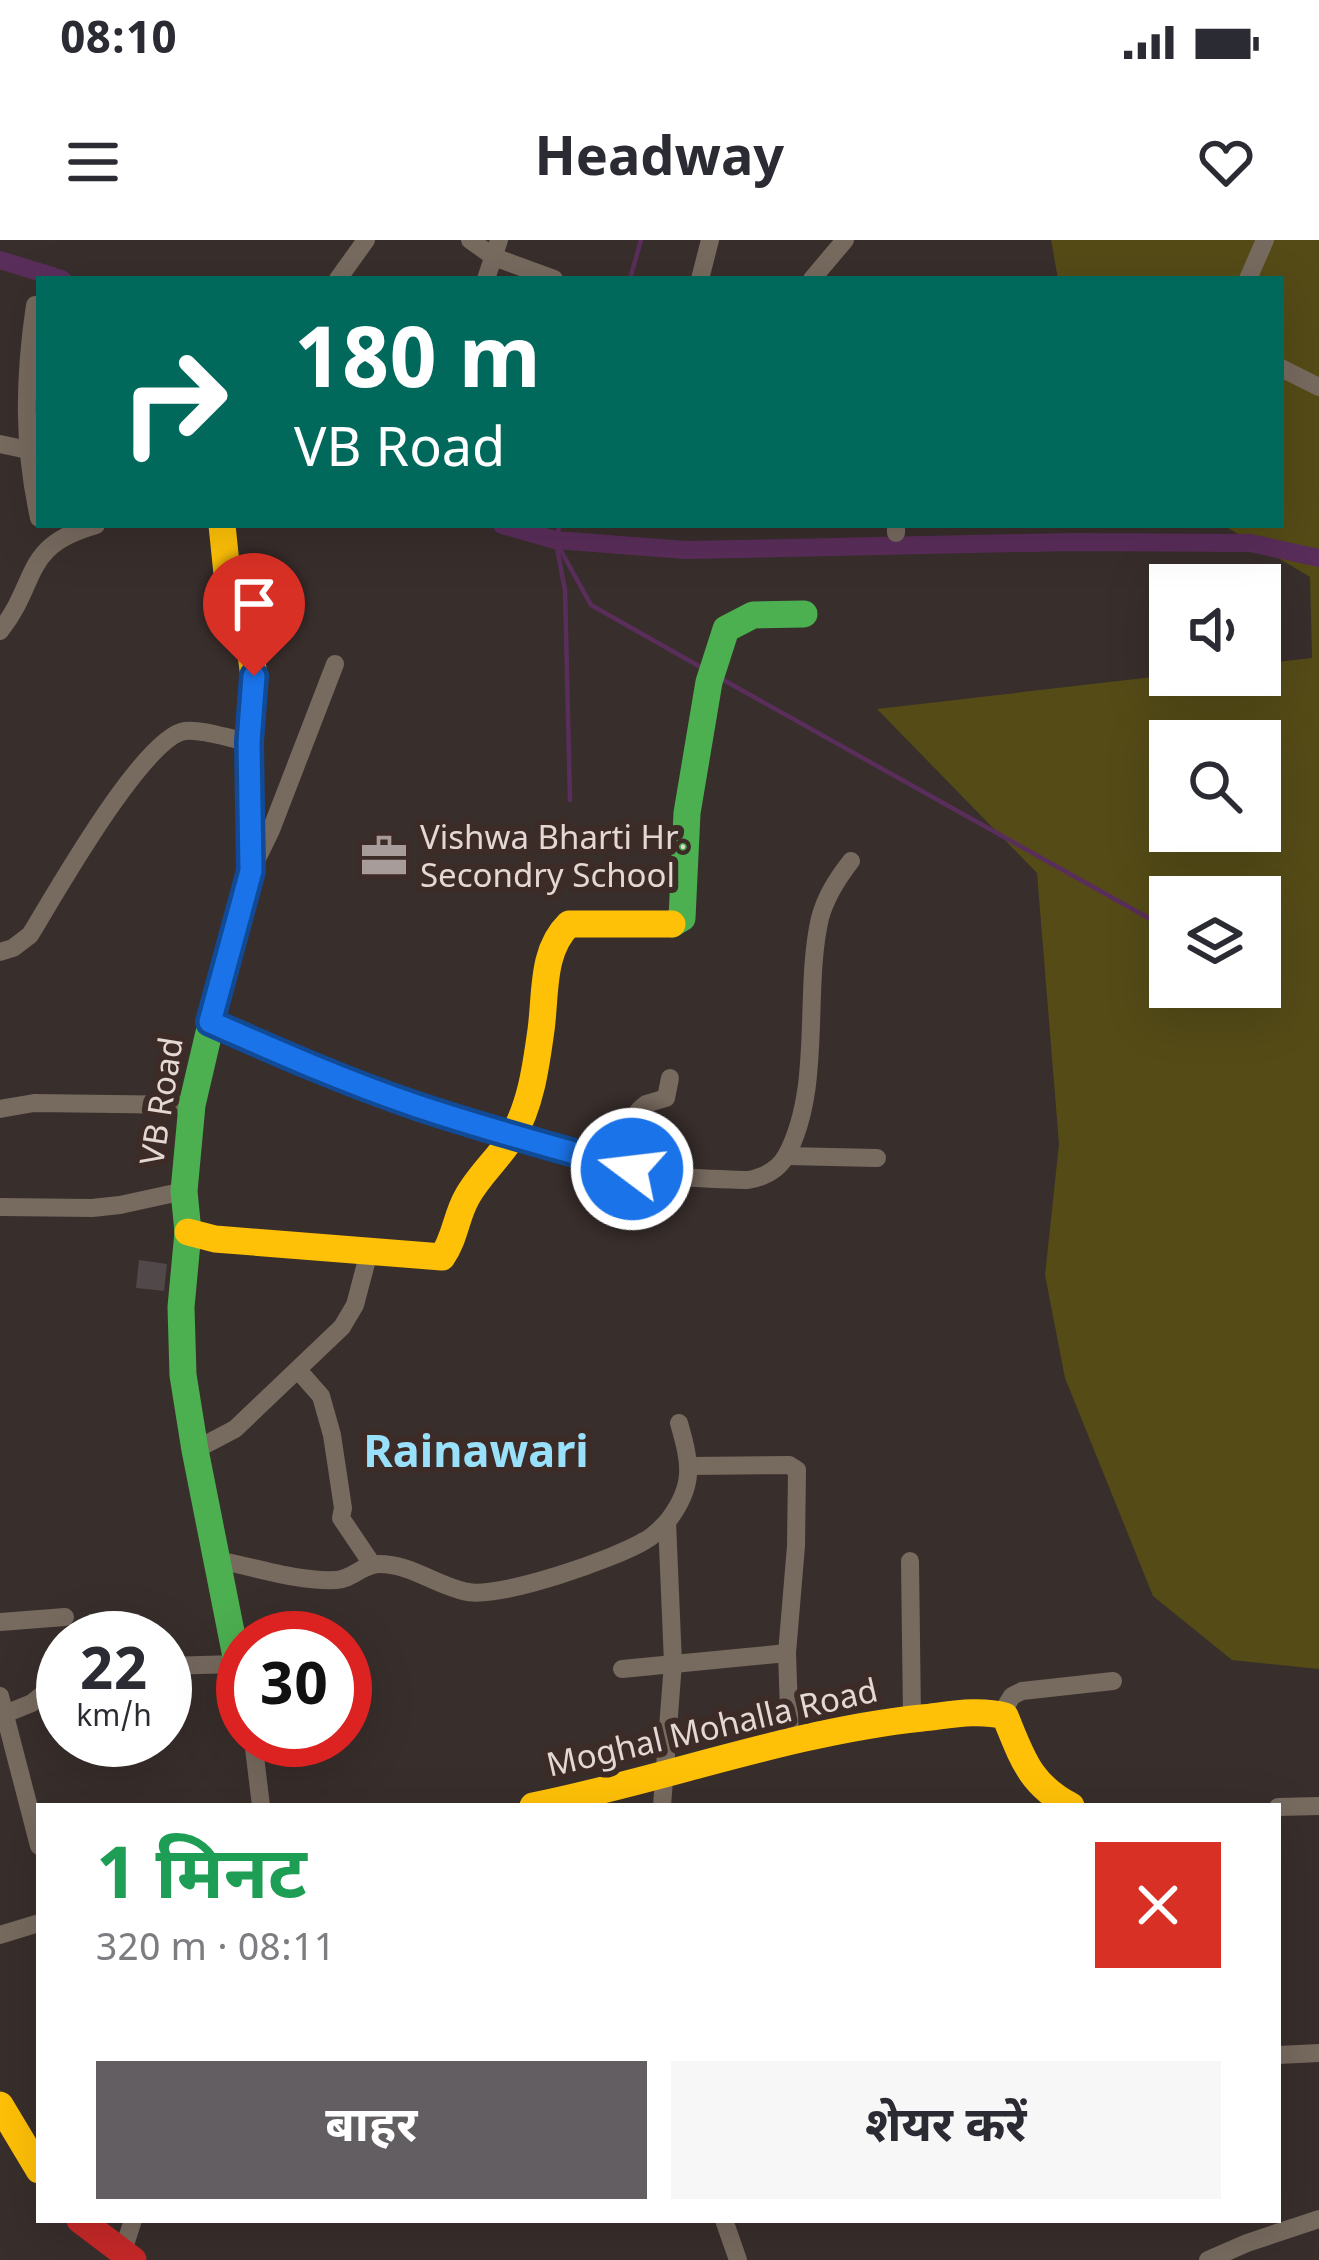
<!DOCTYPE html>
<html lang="hi">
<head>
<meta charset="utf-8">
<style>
	body { margin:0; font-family:Georgia,"Noto Sans Devanagari",serif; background:#f7f7f7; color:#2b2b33; height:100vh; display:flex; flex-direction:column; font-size:45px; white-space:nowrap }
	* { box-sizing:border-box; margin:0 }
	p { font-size:39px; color:#7c7c81 }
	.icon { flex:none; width:66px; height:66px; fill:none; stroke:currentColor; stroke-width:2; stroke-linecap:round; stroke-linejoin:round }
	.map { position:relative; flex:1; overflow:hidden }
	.sheet { position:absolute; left:36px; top:1563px; width:1245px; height:420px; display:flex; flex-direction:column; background:#fff; border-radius:0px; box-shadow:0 12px 48px #0002 }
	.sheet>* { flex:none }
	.top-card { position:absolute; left:36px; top:36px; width:1248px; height:252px; border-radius:0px; box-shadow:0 12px 48px #0002; background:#00695c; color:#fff; overflow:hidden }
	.fabs { position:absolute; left:1149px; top:324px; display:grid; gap:24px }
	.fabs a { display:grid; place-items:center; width:132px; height:132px; border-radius:0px; background:#fff; box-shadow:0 12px 48px #0002; font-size:60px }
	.speed { position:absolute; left:36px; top:1371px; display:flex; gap:24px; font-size:60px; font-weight:700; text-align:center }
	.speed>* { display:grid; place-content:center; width:156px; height:156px; border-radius:50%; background:#fff; box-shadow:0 12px 48px #0002; line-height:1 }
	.speed small { font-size:30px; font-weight:400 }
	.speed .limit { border:18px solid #d22; background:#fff; color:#111 }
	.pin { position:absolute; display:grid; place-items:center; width:102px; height:102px; color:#fff; margin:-123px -51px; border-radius:50% 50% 50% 0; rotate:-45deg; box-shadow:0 0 12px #0007 }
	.pin .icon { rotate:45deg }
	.me { position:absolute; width:132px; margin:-66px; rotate:285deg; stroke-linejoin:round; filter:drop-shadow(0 0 9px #0008) }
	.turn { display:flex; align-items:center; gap:42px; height:252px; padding:0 60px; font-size:54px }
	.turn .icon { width:156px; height:156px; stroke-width:2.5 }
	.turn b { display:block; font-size:84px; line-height:102px }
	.round { display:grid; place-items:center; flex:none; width:126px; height:126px; border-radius:0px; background:#f7f7f7 }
	.headline { display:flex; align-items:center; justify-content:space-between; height:204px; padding:0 60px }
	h1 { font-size:72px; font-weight:700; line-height:90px; color:#1e9e55 }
	.cta { display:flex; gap:24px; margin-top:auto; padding:24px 60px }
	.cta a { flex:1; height:138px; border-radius:0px; background:#635e61; color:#fff; font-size:48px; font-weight:700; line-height:138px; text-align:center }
	.cta a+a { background:#f7f7f7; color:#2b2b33 }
	.status { display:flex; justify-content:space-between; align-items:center; height:84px; padding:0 60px; background:#fff; direction:ltr }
	.status svg { height:33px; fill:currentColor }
	header { display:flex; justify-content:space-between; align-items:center; height:156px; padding:0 60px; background:#fff; font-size:54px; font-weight:700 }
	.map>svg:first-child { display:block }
	.green { fill:#544b17; fill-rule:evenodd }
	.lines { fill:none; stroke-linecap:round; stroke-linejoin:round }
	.stream { stroke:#5a2e5b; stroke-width:4.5 }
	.canal { stroke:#5a2e5b; stroke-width:18 }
	.building { fill:#514849 }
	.street { stroke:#776a5f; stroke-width:18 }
	.fast { stroke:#4caf50; stroke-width:27 }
	.slow { stroke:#ffc107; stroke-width:27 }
	.jam { stroke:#c62828; stroke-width:27 }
	.route-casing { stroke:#114b97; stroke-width:30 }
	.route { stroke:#1a73e8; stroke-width:21 }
	.labels { text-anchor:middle; stroke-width:12; stroke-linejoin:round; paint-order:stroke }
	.poi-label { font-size:33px; fill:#e4d8d5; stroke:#3d2b27; text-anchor:start }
	.street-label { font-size:33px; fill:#e4d8d5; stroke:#3d2b27 }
	.district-label { font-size:45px; font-weight:bold; fill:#99e0fb; stroke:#3d2b27 }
</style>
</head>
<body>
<div class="status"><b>08:10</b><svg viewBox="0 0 49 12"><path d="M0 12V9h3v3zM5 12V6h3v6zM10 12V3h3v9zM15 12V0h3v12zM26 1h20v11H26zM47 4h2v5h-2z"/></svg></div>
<header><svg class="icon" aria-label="menu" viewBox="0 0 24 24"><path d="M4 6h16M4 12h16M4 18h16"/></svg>Headway<svg class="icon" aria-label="heart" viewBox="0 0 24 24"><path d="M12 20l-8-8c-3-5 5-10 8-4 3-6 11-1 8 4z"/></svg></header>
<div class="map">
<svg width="1319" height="2020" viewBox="0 0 1319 2020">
	<rect width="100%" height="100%" fill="#382e2c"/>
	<path class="green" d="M1051 0H1319V1429L1232 1420 1153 1356 1065 1138 1045 1035 1059 904 1037 633 877 469 1170 435H1260V424L1312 418 1310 337 1223 285H1281V39H1058ZM1170 501H1260V591H1170ZM1170 657H1260V747H1170Z"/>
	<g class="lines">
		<g class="stream">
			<path d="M630 39 641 0"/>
			<path d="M556 297 560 285"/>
			<path d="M555 300 591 365 704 429"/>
			<path d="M557 308 565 350 570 560"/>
			<path d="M720 438 1170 690"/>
		</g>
		<g class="canal">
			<path d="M0 20 62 39"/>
			<path d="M502 285 555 300 686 310 1071 302 1250 303 1319 318"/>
		</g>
	</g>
	<path class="building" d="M139 1020 167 1024 164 1051 136 1048Z"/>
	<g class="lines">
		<g class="street">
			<path d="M470 0 494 17 554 39"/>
			<path d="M338 39 366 0"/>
			<path d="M486 39 499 0"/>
			<path d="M700 39 710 0"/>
			<path d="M812 39 845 0"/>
			<path d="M1248 39 1265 0"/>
			<path d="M35 65C24 139 23 205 39 278"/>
			<path d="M1281 128 1319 147"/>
			<path d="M0 204 28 210"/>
			<path d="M896 293V285"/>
			<path d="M0 391C40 340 21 306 96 285"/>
			<path d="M253 627 271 590 335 424"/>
			<path d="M0 712 13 708 30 695C54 656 144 496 185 491 204 489 230 499 249 502"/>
			<path d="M210 782C320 830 432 874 548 906 587 917 626 930 665 935 692 939 721 939 748 940 764 937 778 930 786 916 823 848 803 752 820 678 826 656 837 639 851 621"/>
			<path d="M0 869 34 863 192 865"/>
			<path d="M786 916 877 918"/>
			<path d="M632 929 639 870 646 864 666 858 670 838"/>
			<path d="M0 967 92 968 120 965 184 951"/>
			<path d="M298 1130 321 1156 332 1195 343 1268 341 1278 372 1324"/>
			<path d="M195 1210 235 1189 342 1087 355 1065 369 1012"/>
			<path d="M690 1226 789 1225 797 1230 796 1306 787 1413 790 1501"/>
			<path d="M217 1320C255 1327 297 1342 336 1340 353 1339 363 1324 379 1324 412 1324 438 1347 468 1352 502 1358 615 1319 646 1300 654 1296 661 1288 667 1282"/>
			<path d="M910 1321 912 1477"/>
			<path d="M0 1382 65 1377"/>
			<path d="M165 1426 237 1424"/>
			<path d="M622 1429 787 1413"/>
			<path d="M0 1456 39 1606"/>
			<path d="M1001 1474 1012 1456 1022 1451 1113 1441"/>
			<path d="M0 1476 32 1463 63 1438"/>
			<path d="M253 1500 261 1566"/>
			<path d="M662 1566 673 1423 667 1282C695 1246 691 1225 679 1183"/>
			<path d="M1278 1567 1319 1566"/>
			<path d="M0 1695 39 1683"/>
			<path d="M1278 1815 1319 1813"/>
			<path d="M724 1980 738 2020"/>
			<path d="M120 2020 133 1980"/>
			<path d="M1208 2020 1247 2003 1319 1979"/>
		</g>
		<g class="fast">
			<path d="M672 684 682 678 687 573 709 442 726 389 753 375 804 374"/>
			<path d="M221 741 192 865 184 951 188 992 181 1067 183 1135 195 1210 243 1452"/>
		</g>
		<g class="slow">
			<path d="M221 741 251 631 249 502 254 437 251 414 229 353 222 285"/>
			<path d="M188 992 215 999 442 1017C455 999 456 976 467 957 479 935 499 918 512 897 531 865 536 826 541 790 546 754 541 711 569 684H672"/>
			<path d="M533 1566C663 1540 789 1492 922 1478 950 1475 978 1469 1005 1476 1022 1517 1029 1544 1071 1566"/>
			<path d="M0 1865 39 1930"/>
		</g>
		<path class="jam" d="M80 1980 133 2020"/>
	</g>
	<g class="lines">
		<defs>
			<path id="route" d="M254 436 249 502 251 631 210 782C278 812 346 842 417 866 488 890 560 909 632 929"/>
		</defs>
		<use href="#route" class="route-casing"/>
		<use href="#route" class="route"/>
	</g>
	<defs>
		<symbol id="office-bare" viewBox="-9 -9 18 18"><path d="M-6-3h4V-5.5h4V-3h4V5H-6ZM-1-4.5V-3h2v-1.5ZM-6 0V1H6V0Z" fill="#a89c9a" stroke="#3d2b27" stroke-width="2.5" paint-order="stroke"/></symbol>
	</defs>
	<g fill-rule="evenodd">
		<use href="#office-bare" x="351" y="583" width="66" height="66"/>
	</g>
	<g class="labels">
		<g class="poi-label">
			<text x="420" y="609">Vishwa Bharti Hr.<tspan x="420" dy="38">Secondry School</tspan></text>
		</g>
		<g class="street-label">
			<text transform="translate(161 861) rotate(-81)" y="12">VB Road</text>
			<text transform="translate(712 1487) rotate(-13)" y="12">Moghal Mohalla Road</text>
		</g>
		<g class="district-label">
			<text x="476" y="1227">Rainawari</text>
		</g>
	</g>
</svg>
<div class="fabs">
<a><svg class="icon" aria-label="sound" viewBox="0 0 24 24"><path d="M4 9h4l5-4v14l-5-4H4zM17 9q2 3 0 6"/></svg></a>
<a><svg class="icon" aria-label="search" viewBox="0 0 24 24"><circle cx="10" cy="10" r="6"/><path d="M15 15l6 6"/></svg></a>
<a><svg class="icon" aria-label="layers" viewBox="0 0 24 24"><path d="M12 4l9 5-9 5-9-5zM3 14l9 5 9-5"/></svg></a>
</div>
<div class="speed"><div>22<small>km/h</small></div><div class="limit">30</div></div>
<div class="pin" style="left:254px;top:436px;background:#d93025"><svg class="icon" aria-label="arrive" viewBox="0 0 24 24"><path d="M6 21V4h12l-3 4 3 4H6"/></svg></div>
<svg class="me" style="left:632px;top:929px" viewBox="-20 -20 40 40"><circle r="17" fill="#1a73e8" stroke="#fff" stroke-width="3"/><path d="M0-11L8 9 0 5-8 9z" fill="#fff"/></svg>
<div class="top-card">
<div class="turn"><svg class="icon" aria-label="right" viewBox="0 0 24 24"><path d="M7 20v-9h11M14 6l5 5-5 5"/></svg><div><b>180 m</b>VB Road</div></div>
</div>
<section class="sheet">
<div class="headline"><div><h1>1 मिनट</h1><p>320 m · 08:11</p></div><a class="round" style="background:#d93025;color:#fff"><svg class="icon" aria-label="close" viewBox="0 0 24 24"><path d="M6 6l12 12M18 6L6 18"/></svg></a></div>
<div class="cta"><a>बाहर</a><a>शेयर करें</a></div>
</section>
</div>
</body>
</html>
